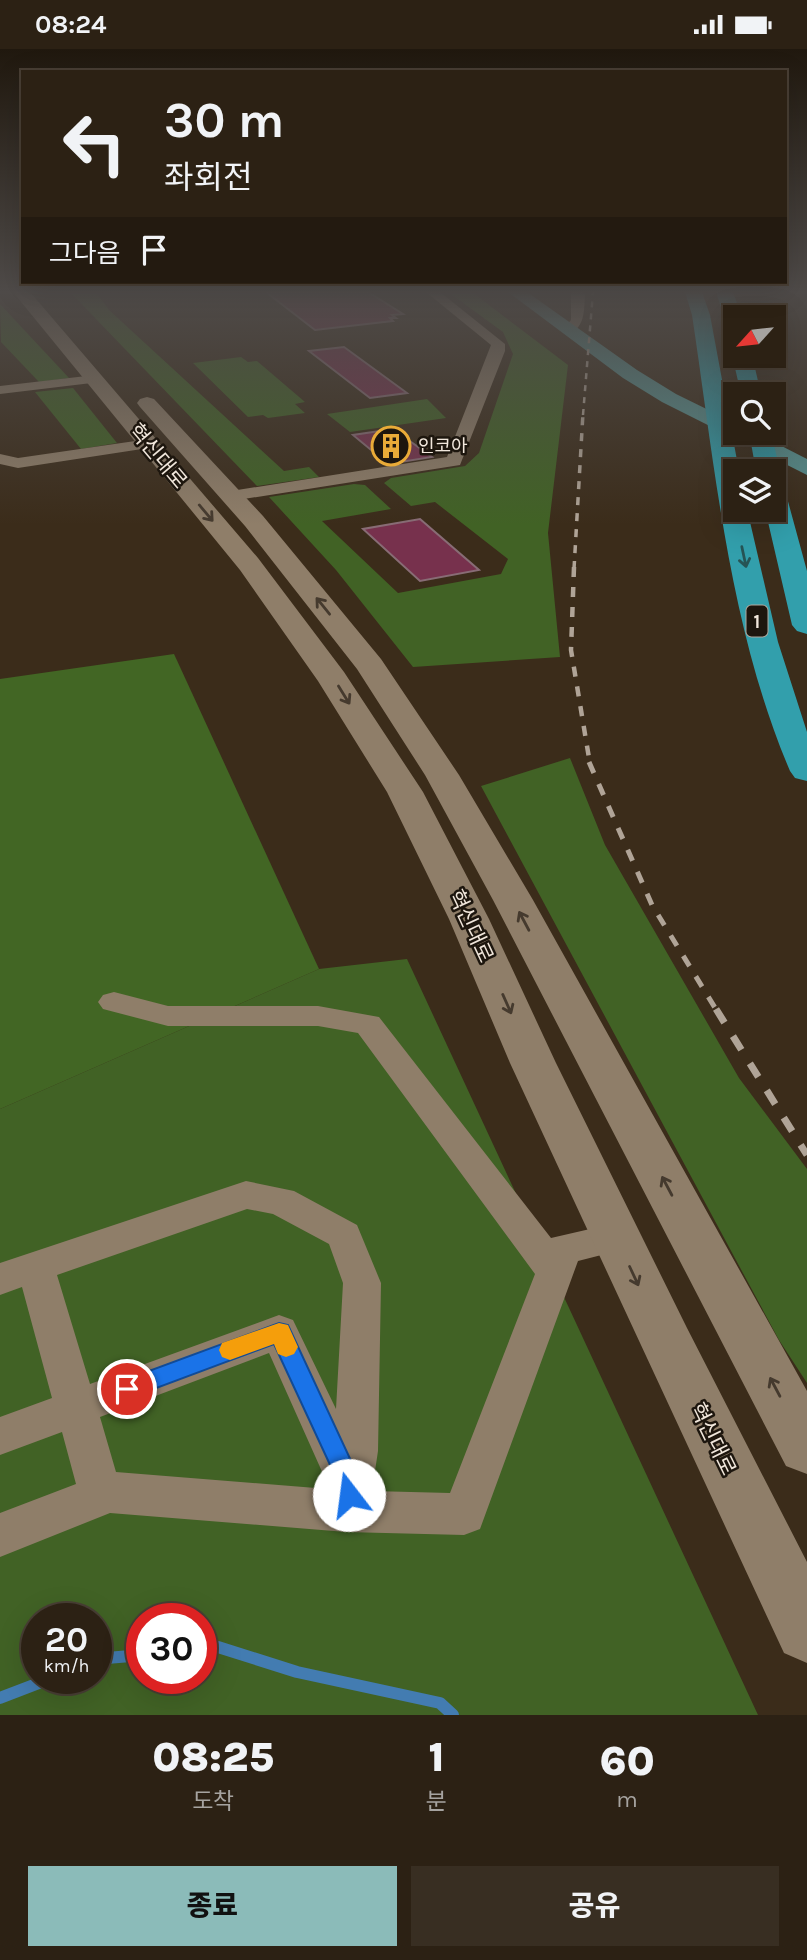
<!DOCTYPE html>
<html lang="ko">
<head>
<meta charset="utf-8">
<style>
	body { margin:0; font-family:Karla,"Noto Sans KR",sans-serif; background:#382e22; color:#f1f3f6; height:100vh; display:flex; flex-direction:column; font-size:26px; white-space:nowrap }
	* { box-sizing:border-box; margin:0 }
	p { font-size:23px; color:#a6a3a0 }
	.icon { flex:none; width:38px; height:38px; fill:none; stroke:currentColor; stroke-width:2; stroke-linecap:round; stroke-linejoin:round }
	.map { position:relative; height:1666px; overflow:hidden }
	.panel { display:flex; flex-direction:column; background:#2c2114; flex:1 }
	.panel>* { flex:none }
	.guide { position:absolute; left:21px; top:21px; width:766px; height:214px; border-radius:0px; box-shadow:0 7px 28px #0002,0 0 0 2px #483e34; background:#2c2114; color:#f1f3f6; overflow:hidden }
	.needle { width:46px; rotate:243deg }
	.buttons { position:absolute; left:723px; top:256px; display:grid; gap:14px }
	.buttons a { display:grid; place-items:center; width:63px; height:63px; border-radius:0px; background:#2c2114; box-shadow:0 7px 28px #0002,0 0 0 2px #483e34; font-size:35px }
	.speed { position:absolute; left:21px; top:1554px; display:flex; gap:14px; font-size:35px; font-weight:700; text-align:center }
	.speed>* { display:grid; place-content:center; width:91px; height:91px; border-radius:50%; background:#2c2114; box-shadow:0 7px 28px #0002,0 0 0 2px #483e34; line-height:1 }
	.speed small { font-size:18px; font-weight:400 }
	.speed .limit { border:10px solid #d22; background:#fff; color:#111 }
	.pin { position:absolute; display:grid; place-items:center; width:60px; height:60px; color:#fff; margin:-30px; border:4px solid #fff; border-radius:50%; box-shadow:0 2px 7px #0007 }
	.me { position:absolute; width:77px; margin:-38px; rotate:345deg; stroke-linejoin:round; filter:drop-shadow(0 0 5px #0008) }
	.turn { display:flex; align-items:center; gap:24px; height:147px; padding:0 28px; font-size:32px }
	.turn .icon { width:91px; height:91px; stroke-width:2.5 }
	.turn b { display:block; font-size:49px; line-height:60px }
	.then { display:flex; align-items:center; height:66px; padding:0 28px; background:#0003; gap:14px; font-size:26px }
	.eta { display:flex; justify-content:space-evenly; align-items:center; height:119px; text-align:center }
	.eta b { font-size:42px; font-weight:800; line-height:49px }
	.primary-button { display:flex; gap:14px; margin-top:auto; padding:14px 28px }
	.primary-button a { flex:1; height:80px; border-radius:0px; background:#8bbbb9; color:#111; font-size:28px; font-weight:800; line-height:80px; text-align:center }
	.primary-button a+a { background:#382e22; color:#f1f3f6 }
	.status { display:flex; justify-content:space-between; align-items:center; height:49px; padding:0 35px; background:#2c2114; direction:ltr }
	.status svg { height:19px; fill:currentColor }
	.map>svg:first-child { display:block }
	.green { fill:#416225; fill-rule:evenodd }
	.forest { fill:#426624 }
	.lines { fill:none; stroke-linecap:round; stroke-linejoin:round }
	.stream { stroke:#437cb1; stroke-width:12 }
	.building { fill:#77314d; stroke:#886c75; stroke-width:2 }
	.street { fill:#8f7e69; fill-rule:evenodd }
	.secondary { fill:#8f7e69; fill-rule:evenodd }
	.primary { fill:#579291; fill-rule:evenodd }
	.highway { fill:#329fac; fill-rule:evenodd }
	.rail-far4 { stroke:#b0a497; stroke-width:2.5; stroke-dasharray:6 6; stroke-linecap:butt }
	.rail-far3 { stroke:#b0a497; stroke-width:3.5; stroke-dasharray:8 8; stroke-linecap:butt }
	.rail-far2 { stroke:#b0a497; stroke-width:4.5; stroke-dasharray:10 10; stroke-linecap:butt }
	.rail-far1 { stroke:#b0a497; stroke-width:5; stroke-dasharray:12 12; stroke-linecap:butt }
	.rail { stroke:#b0a497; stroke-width:7; stroke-dasharray:16 16; stroke-linecap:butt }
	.oneway { stroke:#453a2e }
	.oneway2 { stroke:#265455 }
	.route { fill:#1a73e8; stroke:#114b97; stroke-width:2 }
	.slow { fill:#f59e0b }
	.labels { text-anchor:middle; stroke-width:5; stroke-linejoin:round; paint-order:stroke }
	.far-poi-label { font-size:18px; fill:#f1e7dc; stroke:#1d160e; text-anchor:start }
	.shield { fill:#1d160e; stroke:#b1a89e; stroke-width:2 }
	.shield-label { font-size:19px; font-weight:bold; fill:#f1e7dc }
	.street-label { font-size:21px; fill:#f1e7dc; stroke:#1d160e }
</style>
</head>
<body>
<div class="status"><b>08:24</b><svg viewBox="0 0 49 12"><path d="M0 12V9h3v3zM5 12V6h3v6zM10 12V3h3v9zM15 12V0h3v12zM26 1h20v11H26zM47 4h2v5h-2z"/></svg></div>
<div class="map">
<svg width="807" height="1666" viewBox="0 0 807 1666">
	<rect width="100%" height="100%" fill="#3b2c1a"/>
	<g class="green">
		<path d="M70 243H96L109 261 284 422 309 418 319 428 257 437Z"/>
		<path d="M448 243H472L568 316 548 484 560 608 413 618 336 521 269 448 354 435 365 436 391 460 322 472 398 544 501 525 508 510 435 453 411 457 384 434 391 429 465 417 479 404 513 305 503 283Z"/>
		<path d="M0 255 69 329 39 333 1 293Z"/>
		<path d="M241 308 248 313 257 312 305 353 295 355 305 364 268 369 263 366 248 368 193 314Z"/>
		<path d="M73 339 117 394 81 400 35 343Z"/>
		<path d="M427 350 446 369 350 383 327 365Z"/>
		<path d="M570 709 605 796 739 1029 807 1120V1334L779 1291 481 737Z"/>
		<path d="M407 910 758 1666H0V1060L319 920ZM37 1570H96V1629H37ZM142 1570H201V1629H142Z"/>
	</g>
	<path class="forest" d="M174 605 319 920 0 1060V630Z"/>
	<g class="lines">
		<g class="stream">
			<path d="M201 1600 218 1598 297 1623 440 1654 453 1666"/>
			<path d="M96 1613 107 1609 142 1606"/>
			<path d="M0 1649 52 1629"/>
		</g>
	</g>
	<g class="building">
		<path d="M266 243H368L403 265 392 266 396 269H390L393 272 315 281Z"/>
		<path d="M344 298 407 344 370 349 309 302Z"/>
		<path d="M393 380 432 408 388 415 353 386Z"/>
		<path d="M420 470 479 521 420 532 363 480Z"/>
	</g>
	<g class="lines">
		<g class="street">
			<path d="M426 243H440L505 295V302L460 416 231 452 225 451 222 447 231 442 447 408 491 296Z"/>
			<path d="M571 243H583L585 246C584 262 585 278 569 285L562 281 571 271Z"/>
			<path d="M95 326 100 327 102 330 100 333 0 345V337Z"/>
			<path d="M149 390 155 392 157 395 155 398 18 419 0 415V405L18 409Z"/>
			<path d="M114 943 168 957H318L379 968 551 1189 616 1174 629 1179 635 1189 629 1199 578 1212 480 1480 464 1486 346 1483 110 1464 0 1508V1464L76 1435 62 1383 0 1406V1368L52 1349 22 1238 0 1246V1214L246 1132 294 1142 357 1176 381 1234 378 1402 372 1442 450 1444 535 1225 358 984 318 977H168L103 960 98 953 103 946ZM247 1160 273 1165 329 1195 343 1234 336 1360 293 1271 279 1266 90 1335 57 1226ZM269 1304 328 1436V1440L116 1423 100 1368Z"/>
		</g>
		<g class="secondary">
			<path d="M13 243H30L258 509 344 623 423 743 489 870 556 1014 687 1279 807 1513V1614L784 1604 510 1014 449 870 387 743 318 632 240 521Z"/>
			<path d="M147 348 154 350 263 467 381 610 459 726 533 851 807 1342V1425L786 1417 493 851 425 726 357 620 245 477 140 358 137 354 140 350Z"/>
		</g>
		<path class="primary" d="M508 243H527L637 321 676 345 735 374V383H754L807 410V426L662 353 623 329Z"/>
		<g class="highway">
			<path d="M685 243H702L710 266 739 422H735V460H747L778 593 807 683V732L795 729 790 722C729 579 715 418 692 266Z"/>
			<path d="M716 243H733L742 268H735V279L726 274Z"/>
			<path d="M735 302V306H752L761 345H741L732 306Z"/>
			<path d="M749 383H771L780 422 776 427 774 428V422H756Z"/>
			<path d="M774 438 783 440 786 445 807 522V585L797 582 792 576 765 460H774Z"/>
		</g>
		<path class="rail-far4" d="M583 366 593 243"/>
		<path class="rail-far3" d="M574 520 583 364"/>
		<path class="rail-far2" d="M574 518 571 601 590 715"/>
		<path class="rail-far1" d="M589 713 652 856 717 962"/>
		<path class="rail" d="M716 960 807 1106"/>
	</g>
	<defs><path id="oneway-shaft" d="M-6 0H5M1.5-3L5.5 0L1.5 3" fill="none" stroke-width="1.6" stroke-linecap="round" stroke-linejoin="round" transform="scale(1.75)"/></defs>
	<g class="oneway">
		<use href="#oneway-shaft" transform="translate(206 464) rotate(50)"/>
		<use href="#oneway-shaft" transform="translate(323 557) rotate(-129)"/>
		<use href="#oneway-shaft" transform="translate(344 646) rotate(58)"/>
		<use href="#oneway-shaft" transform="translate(524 872) rotate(-118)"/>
		<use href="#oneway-shaft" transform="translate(507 955) rotate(66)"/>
		<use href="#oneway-shaft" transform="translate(667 1137) rotate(-118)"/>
		<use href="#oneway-shaft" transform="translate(634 1227) rotate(65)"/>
		<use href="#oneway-shaft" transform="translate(775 1338) rotate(-118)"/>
	</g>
	<use class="oneway2" href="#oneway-shaft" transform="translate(744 508) rotate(78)"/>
	<linearGradient id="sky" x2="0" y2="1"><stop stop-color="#20180e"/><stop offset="0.51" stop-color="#4f4b49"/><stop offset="1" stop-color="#4f4b49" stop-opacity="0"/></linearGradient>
	<rect width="807" height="476" fill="url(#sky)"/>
	<path class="route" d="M279 1274 288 1276 352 1414 364 1429 358 1454 349 1457 340 1454 336 1446 338 1433 274 1295 127 1350 119 1347 115 1340 119 1333Z"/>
	<path class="slow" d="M279 1274 288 1276 298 1298 294 1305 286 1308 278 1305 274 1295 230 1311 222 1308 219 1301 222 1294Z"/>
	<defs>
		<symbol id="building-ring" viewBox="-11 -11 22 22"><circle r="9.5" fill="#1d160e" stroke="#e9ab38" stroke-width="1.5"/><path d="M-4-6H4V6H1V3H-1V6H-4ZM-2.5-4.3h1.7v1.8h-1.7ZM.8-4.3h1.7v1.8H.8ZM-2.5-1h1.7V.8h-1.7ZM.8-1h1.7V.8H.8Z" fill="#e9ab38"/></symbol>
	</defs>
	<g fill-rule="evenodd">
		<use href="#building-ring" x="369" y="375" width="44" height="44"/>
	</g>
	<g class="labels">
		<g class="far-poi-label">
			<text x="418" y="403">인코아</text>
		</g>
		<rect class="shield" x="746.5" y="556.5" width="21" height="31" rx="5"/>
		<g class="shield-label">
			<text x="757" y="579">1</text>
		</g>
		<g class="street-label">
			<text transform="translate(158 407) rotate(50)" y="7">혁신대로</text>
			<text transform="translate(471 877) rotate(65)" y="7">혁신대로</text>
			<text transform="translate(713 1390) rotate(64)" y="7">혁신대로</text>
		</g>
	</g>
</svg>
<div class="buttons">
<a><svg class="needle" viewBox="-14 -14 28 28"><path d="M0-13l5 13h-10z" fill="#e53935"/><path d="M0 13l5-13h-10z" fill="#a6a3a0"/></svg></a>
<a><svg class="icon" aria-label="search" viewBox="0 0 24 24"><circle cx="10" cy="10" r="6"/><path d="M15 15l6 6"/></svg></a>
<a><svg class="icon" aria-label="layers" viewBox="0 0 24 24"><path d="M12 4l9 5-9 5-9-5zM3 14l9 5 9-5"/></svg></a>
</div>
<div class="speed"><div>20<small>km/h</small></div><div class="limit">30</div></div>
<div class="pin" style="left:127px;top:1340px;background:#d93025"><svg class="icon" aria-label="arrive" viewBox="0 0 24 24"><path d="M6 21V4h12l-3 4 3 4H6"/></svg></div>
<svg class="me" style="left:349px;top:1446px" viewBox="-20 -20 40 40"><circle r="19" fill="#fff"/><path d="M0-13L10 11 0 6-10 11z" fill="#1a73e8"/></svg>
<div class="guide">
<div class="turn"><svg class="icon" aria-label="left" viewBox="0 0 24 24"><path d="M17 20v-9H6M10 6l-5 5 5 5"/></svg><div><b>30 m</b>좌회전</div></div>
<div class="then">그다음<svg class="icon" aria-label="arrive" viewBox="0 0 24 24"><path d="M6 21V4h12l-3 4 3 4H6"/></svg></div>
</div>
</div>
<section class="panel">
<div class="eta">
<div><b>08:25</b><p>도착</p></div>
<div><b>1</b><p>분</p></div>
<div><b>60</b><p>m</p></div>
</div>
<div class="primary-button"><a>종료</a><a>공유</a></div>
</section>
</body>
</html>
